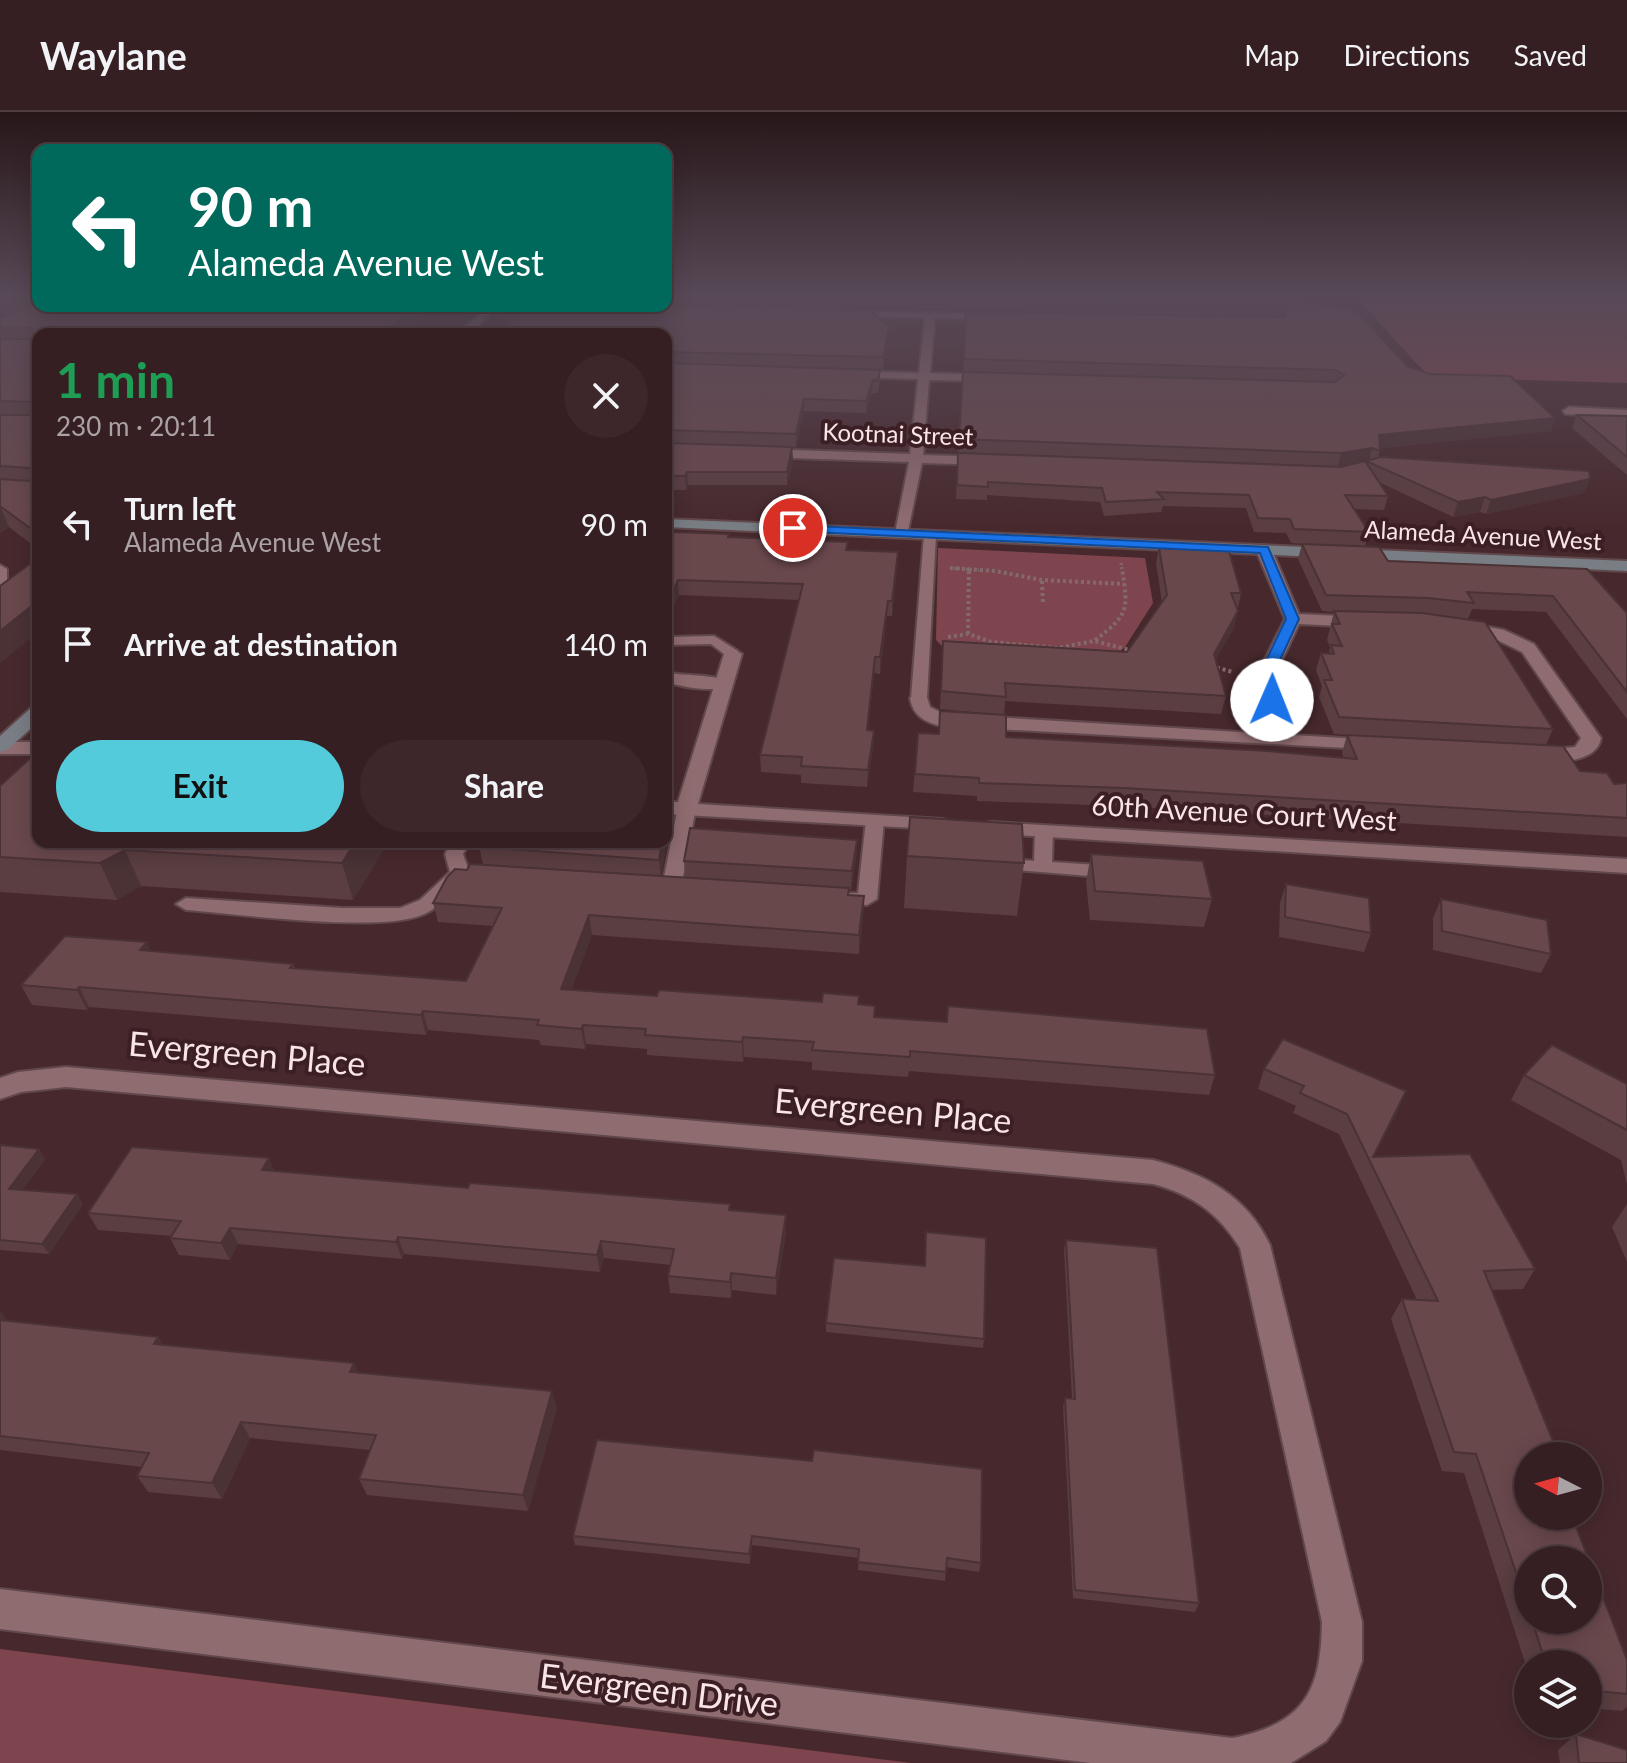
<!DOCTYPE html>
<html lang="en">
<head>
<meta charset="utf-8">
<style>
	body { margin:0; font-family:Lato,sans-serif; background:#3d272a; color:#f1f3f6; height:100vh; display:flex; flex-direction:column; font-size:30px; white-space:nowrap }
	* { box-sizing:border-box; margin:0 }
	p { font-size:26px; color:#aaa2a5 }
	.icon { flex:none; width:44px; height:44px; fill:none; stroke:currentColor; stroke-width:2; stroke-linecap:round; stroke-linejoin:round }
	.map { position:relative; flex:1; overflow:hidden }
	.panel { position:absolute; left:32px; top:216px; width:640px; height:520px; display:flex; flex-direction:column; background:#351f22; border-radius:16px; box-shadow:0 4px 20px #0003,0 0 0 2px #4f3d40 }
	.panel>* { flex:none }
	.banner { position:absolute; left:32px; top:32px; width:640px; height:168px; border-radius:16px; box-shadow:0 4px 20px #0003,0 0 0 2px #4f3d40; background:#00695c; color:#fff; overflow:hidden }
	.needle { width:52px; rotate:276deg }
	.fabs { position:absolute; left:1514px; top:1330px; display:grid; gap:16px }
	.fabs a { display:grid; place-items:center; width:88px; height:88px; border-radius:50%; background:#351f22; box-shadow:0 4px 20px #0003,0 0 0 2px #4f3d40; font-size:40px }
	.pin { position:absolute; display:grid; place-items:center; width:68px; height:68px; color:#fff; margin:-34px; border:4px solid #fff; border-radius:50%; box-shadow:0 2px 8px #0007 }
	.me { position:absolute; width:88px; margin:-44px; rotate:1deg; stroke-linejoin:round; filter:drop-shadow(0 0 6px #0008) }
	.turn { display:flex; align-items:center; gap:28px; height:168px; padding:0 24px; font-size:36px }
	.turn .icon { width:104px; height:104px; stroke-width:2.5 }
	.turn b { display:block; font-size:56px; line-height:68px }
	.round { display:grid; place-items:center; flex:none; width:84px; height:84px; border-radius:42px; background:#3d272a }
	.overview { display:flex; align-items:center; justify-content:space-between; height:136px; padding:0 24px }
	h1 { font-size:48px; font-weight:700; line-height:60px; color:#1e9e55 }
	.button { display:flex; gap:16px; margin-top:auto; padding:16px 24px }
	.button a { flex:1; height:92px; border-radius:48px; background:#53cbda; color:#111; font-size:32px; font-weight:700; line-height:92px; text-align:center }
	.button a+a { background:#3d272a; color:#f1f3f6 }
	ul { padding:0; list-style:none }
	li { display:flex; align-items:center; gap:24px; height:120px; padding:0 24px }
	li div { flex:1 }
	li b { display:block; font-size:30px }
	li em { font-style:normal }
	header { display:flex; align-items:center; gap:48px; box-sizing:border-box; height:112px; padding:0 40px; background:#351f22; border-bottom:2px solid #4f3d40 }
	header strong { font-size:38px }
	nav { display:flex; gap:44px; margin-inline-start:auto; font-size:28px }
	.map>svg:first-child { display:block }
	.green { fill:#7f454e }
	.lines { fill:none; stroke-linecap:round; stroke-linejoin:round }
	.lane-casing { stroke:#61484c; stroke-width:4 }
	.street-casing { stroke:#61484c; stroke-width:4 }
	.secondary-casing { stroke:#61484c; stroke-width:4 }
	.path-far1 { stroke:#83696c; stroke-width:3; stroke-dasharray:2 2; stroke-linecap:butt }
	.path { stroke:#83696c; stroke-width:4; stroke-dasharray:3 3; stroke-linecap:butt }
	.lane { fill:#8f6c70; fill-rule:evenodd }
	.street { fill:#8f6c70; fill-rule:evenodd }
	.secondary { fill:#787e84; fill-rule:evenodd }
	.wall { fill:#5a3e41; fill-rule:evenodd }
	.shaded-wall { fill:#4a3235 }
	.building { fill:#69484c; stroke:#4a3235; stroke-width:2 }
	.route { fill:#1a73e8; stroke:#114b97; stroke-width:2 }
	.labels { text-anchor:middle; stroke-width:8; stroke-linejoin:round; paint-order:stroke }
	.far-street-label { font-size:24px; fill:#f9e5e7; stroke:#3c1f24 }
	.street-label { font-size:28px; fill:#f9e5e7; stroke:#3c1f24 }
	.near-street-label { font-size:34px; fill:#f9e5e7; stroke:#3c1f24 }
</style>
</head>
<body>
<header>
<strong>Waylane</strong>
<nav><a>Map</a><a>Directions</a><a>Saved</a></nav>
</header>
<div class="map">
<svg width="1627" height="1651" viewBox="0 0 1627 1651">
	<rect width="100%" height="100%" fill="#47292d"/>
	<g class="green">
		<path d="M1356 185H1627V271L1429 265Z"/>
		<path d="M938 436 1145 446 1153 491 1125 535 1108 549 947 539 936 528Z"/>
		<path d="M0 1537 911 1651H0Z"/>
	</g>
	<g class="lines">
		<defs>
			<g id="lane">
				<path d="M930 419 936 423 927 586 919 591 911 586 924 423Z"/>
				<path d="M0 453 7 457V470L0 474Z"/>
				<path d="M714 524 738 539V545H728L711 532 666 533V525Z"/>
				<path d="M666 560C685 565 717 561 732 572 719 582 682 575 666 570Z"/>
				<path d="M687 690 696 695 681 776 671 782 651 780 648 776 651 772 663 770 678 695Z"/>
				<path d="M875 703 884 708 877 787 867 793 831 790 828 786 831 782 858 781 866 708Z"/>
				<path d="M1044 715 1053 720 1052 750 1114 754 1123 760 1114 766 991 756 989 752 998 746 1034 749 1035 720Z"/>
				<path d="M452 730H470L463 742 468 756 489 758 491 762 482 768 464 767C453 779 438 797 422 803 378 821 239 802 186 798L176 792 186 786 342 796H400L420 788 450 760 445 742Z"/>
			</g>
			<g id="street">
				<path d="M841 199 999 202 1004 205 999 208 935 206 930 261 995 263 1001 266 995 269 929 268 923 343 991 345 998 349 991 353 922 351 907 424H897L895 421 909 350 760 345 754 341 760 337 910 342 918 267 848 265 842 262 848 259 919 261 925 206 844 204Z"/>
				<path d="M1569 295 1627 298V306L1565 302 1563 299Z"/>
				<path d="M1264 433 1272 438 1299 502 1362 505 1370 510 1362 515 1299 512 1276 561 1293 623 1376 628 1383 630 1386 634 1383 638 941 614C925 610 913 604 910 586L919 580 926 582 930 595 944 602 1273 622 1258 561 1285 507 1256 438Z"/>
				<path d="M1463 510 1504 518 1534 532 1601 626C1597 652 1551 652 1530 647L1527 643 1530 639 1575 635 1581 626 1522 540 1493 526 1457 519 1455 515Z"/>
				<path d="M733 537 742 542 698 692 943 707 954 713 951 718 666 702V690H678L724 542Z"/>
				<rect x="0" y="630" width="38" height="12"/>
				<path d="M992 710 1627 747V761L984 721 981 716 984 711Z"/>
				<path d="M66 955 1153 1048C1205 1062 1246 1083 1270 1133L1362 1510V1549L1340 1610 1326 1629 1291 1651H1091L0 1517V1477L1232 1626C1304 1612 1321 1580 1322 1510L1240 1136C1219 1102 1192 1082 1153 1072L66 975 21 980 0 987V966L18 960Z"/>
			</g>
			<g id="secondary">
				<path d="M488 194H499L469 222H458Z"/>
				<path d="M666 407 1627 449V459L666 415Z"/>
				<path d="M38 594V610L7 638 0 640V624L31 596Z"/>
			</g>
		</defs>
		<use href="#lane" class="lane-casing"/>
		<use href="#street" class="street-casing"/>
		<use href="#secondary" class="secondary-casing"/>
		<g class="path-far1">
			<path d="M1121 451 1122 458"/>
			<path d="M950 456 979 458"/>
		</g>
		<g class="path">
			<path d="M950 456 995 459 1042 468 1124 472"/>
			<path d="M1042 469 1043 492"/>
			<path d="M968 522 969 456"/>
			<path d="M948 525 968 522 991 530 1058 536 1094 529 1134 539"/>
			<path d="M1095 528C1130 502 1128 497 1122 456"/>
			<path d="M1211 554 1233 560"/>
		</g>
		<use href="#lane" class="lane"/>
		<use href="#street" class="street"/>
		<use href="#secondary" class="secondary"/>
	</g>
	<g class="wall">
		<path d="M0 185 421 205 422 209 406 222H38V437L9 415 0 421Z"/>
		<path d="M666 185H1298L1302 189 1408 255 1555 306 1551 319 1380 336 1378 346 1590 367 1584 381 1486 402 1480 400 1453 405 1379 370 1388 384 1384 398 1354 397 1369 420 1365 434 1388 449 1587 457 1627 501V607L1546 500 1472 497 1468 507 1553 617 1546 633 1580 659 1614 672 1627 671V725L1121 694 977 689V684L913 680 918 621 1006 625 1344 646 1342 641 1347 623 1334 622 1319 585 1322 574 1316 558 1321 541H1329L1330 535 1327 528 1334 500 1322 499 1298 447 1302 432 1291 431 1286 421 1254 420 1246 396 1163 394 1161 400 1104 404 1100 390 987 383V388L956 387 958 341 1341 355 1360 350 1338 354 958 340 963 260 1246 267 963 259 966 200 1197 204 858 194V196L666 192Z"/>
		<path d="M490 194 889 215V227L883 257 762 254 880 258V270L878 281H872L866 301 804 299 796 335 688 332 792 335 793 349 787 373H688L686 378H666V222L512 210 492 205Z"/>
		<path d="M1577 303 1627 304V363L1572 316Z"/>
		<path d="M666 424 730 425 848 438 898 440 892 504H887L880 562 874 561 868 618 874 619 873 636 867 675 801 671V663L761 660 760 643 799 488 679 483Z"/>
		<path d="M1159 436 1241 481 1234 516 1215 548 1226 584 1221 602 1005 589 1004 603 940 597 943 529 1127 540 1162 490 1156 451Z"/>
		<path d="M0 674 388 730 353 788 141 774 117 788 0 780Z"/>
		<path d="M857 728 856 746 851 778H849V784H864L863 804 859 842 592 823 571 878 657 884 822 890 859 884V892L875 894 874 905 1215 963 1209 983 909 959 908 965 812 958V950L744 945 743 950 647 943V937L586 932 585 937 541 933 539 928 428 918 426 923 89 895 87 898 32 893 21 873 151 839 293 852 295 856 466 869 493 814 438 810 433 791 467 758 483 752 479 735 666 733 661 764 685 765 684 749Z"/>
		<path d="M1091 742 1212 787 1204 815 1090 808 1086 770Z"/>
		<path d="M907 744 1024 751 1017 804 904 796Z"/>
		<path d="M1286 772 1371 821 1364 840 1279 825 1280 791Z"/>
		<path d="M1441 787 1551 842 1541 861 1433 838V806Z"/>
		<path d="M1264 957 1406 979 1374 1045 1535 1157 1523 1177 1492 1178 1528 1344 1627 1548V1595L1622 1599 1588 1596V1552H1528V1560L1464 1361 1442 1359 1391 1207 1402 1187 1417 1188 1339 1022 1293 1001 1296 994 1258 977ZM1528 1448 1588 1508H1528Z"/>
		<path d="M1524 963 1627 972V1073L1621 1048 1511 988Z"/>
		<path d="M0 1033 39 1037 45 1047 22 1078 77 1082 83 1092 49 1142 0 1138Z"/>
		<path d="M274 1059 468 1076 730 1092V1098L786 1103V1120L776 1183 732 1178 731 1186 670 1181 668 1164 671 1153 604 1146 600 1160 404 1142 402 1147 238 1132 230 1148 179 1143 170 1126 172 1124 98 1118 88 1101Z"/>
		<path d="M1627 1092V1150L1612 1115Z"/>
		<path d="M1066 1128 1199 1491 1195 1500 1073 1486 1063 1295 1065 1286H1072L1064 1138Z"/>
		<path d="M924 1154 984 1227 983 1236 826 1220V1211Z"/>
		<path d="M0 1199 5 1206 3 1209 158 1225 163 1233 358 1261 557 1296 528 1399 367 1383 359 1367 370 1338 250 1326 222 1387 148 1380 137 1364 142 1355 0 1338Z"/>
		<path d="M812 1349 981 1451 979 1460 946 1455 945 1469 858 1458 859 1446 752 1433 750 1452 575 1433 573 1424Z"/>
		<path d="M1576 1622 1627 1651H1560L1558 1638Z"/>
	</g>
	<g class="shaded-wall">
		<path d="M24 185H38V194L0 214V195Z"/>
		<path d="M412 194H436L421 205 422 209 406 222H381Z"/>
		<path d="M889 215V227L883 257V245Z"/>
		<path d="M873 268 872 281 866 301V289Z"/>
		<path d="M804 287V299L796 335V322Z"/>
		<path d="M1555 306 1551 319 1376 336 1379 323Z"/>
		<path d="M792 335 793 349 787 373V360Z"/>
		<path d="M1372 336 1369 349 1338 354 1341 341Z"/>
		<path d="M687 360 688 373 686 378 685 364Z"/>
		<path d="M1590 367 1584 381 1486 402 1491 388Z"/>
		<path d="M1485 385 1480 400 1453 405 1458 390Z"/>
		<path d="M0 394 9 415 0 421Z"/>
		<path d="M898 440 897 455 892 504V489Z"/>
		<path d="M678 468 679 483 666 513V495Z"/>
		<path d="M38 489V521L0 551V519Z"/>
		<path d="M888 489 887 504 880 562V545Z"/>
		<path d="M1238 499 1234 516 1210 558 1214 542Z"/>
		<path d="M875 545 874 561 866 635 867 618Z"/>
		<path d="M874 619 873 636 867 675 868 658Z"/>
		<path d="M857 728 856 746 851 778 852 759Z"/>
		<path d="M355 730H388L353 788 342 751Z"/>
		<path d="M662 730H665L666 733 661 767 659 748Z"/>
		<path d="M125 738 141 774 117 788 100 751Z"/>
		<path d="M864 784 863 804 859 842V823Z"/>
		<path d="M589 803 592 823 564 897 561 877Z"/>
		<path d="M147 830 155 850 140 838Z"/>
		<path d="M79 875 89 895 87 898 77 878Z"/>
		<path d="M423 899 428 918 426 923 421 903Z"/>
		<path d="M583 913 586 932 585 937 581 917Z"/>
		<path d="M743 925 744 945 743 950 742 930Z"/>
		<path d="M1406 979 1398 999 1371 1051V1050Z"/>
		<path d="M39 1037 45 1047 16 1087 9 1077Z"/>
		<path d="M269 1046 276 1063 262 1058Z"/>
		<path d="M77 1082 83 1092 49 1142 42 1132Z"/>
		<path d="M786 1103V1120L776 1183V1166Z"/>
		<path d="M230 1116 238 1132 230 1148 221 1131Z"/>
		<path d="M398 1125 404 1142 402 1147 396 1130Z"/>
		<path d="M601 1129 604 1146 600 1160 597 1143Z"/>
		<path d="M731 1161 732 1178 731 1186 730 1170Z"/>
		<path d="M0 1199 5 1206 0 1213Z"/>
		<path d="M158 1225 168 1242 154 1232Z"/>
		<path d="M354 1251 361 1268 350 1260Z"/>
		<path d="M552 1279 557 1296 528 1399 523 1383Z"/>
		<path d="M241 1310 250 1326 222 1387 212 1371Z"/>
		<path d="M752 1424V1433L750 1452 749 1442Z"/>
	</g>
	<g class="building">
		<path d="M0 185H24L0 195Z"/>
		<path d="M917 185H1298L1302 189 1355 198 1408 255 1430 262 1510 264 1555 306 1379 323 1380 339 1372 336 1341 341 959 327 963 260 1335 270 1344 263 1335 258 964 247 966 200 1285 205V197L1278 195Z"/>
		<path d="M38 190V194H412L410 195 418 194 381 222H38V422L0 394V367L30 369 33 359 30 356 0 354V303H33L34 293 31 290 0 289V227H34L32 216 0 215V206Z"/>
		<path d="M666 192 870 197 889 215 883 245 666 240V222H499L520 202 491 194H666Z"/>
		<path d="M666 251 880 258 878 269 873 268 866 289 804 287 796 322 666 318Z"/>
		<path d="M1577 303 1627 304V345Z"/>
		<path d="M666 331 792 335 787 360H687L685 364H666Z"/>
		<path d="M958 341 1341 355 1365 349 1388 384 1345 383 1369 420 1294 417 1290 407 1258 406 1249 383 1157 380 1164 387 1106 390 1102 376 988 370V375L957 373Z"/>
		<path d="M1381 345 1589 359 1590 367 1491 388 1485 385 1458 390 1366 349Z"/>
		<path d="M674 420 729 422 728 425 848 430 846 438 898 440 892 489H888L880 545H875L867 618 874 619 868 658 801 654 802 645 760 643 803 472 678 468 666 495V424Z"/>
		<path d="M1302 432 1379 435 1388 449 1587 457 1627 501V580L1553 484 1467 480 1474 491 1428 486 1326 483Z"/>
		<path d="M1159 436 1229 439 1241 481H1231L1238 499 1214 542 1226 584 1005 571 1006 585 941 579 943 529 1127 540 1167 483Z"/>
		<path d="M38 446V489L0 519V474Z"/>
		<path d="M1334 499 1422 501 1485 510 1553 617 1339 605 1324 568H1332L1321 541 1334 542 1331 533 1342 534 1332 512H1340Z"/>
		<path d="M940 599 1006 603V625L1268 639 1357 647 1347 623 1563 634 1580 659 1607 661 1614 672 1627 671V706L1125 676 979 671V666L915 662 918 621 939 622Z"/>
		<path d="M38 639V730H355L342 751 125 738 100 751 0 745V674Z"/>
		<path d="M910 705 1022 712 1024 751 907 744Z"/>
		<path d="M690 716 857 728 852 759 684 749Z"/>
		<path d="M482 730H662L659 748 479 735Z"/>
		<path d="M1091 742 1203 749 1212 787 1095 779Z"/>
		<path d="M470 752 849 776 848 783 864 784 859 823 589 803 561 877 657 884 659 878 822 890 823 881 859 884 858 892 875 894 874 905 947 910 948 894 1207 917 1215 963 910 939V945L812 938 814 930 743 925 742 930 645 923 646 917 583 913 581 917 537 913 539 908 423 899 421 903 79 875 77 878 21 873 65 824 147 830 140 838 293 852 290 856 466 869 502 796 433 791 447 765 455 757 467 758Z"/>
		<path d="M1286 772 1369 786 1371 821 1285 805Z"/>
		<path d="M1441 787 1547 808 1551 842 1442 819Z"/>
		<path d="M1283 927 1406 979 1373 1045 1470 1042 1535 1157 1484 1159 1559 1344H1528V1404H1572L1627 1548V1582L1588 1578V1552H1546L1532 1508H1588V1448H1528V1496L1476 1342 1454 1340 1402 1187 1438 1189 1347 1002 1300 981 1304 974 1264 957Z"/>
		<path d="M1552 933 1627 972V1018L1524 963Z"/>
		<path d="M0 1033 39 1037 9 1077 77 1082 42 1132 0 1128Z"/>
		<path d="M132 1035 269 1046 262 1058 468 1076 470 1071 656 1086 730 1092 729 1098 786 1103 776 1166 731 1161 730 1170 668 1164 674 1137 601 1129 597 1143 398 1125 396 1130 230 1116 221 1131 170 1126 181 1109 88 1101Z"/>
		<path d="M926 1120 986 1126 984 1227 826 1211 834 1146 925 1154Z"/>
		<path d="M1066 1128 1157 1136 1199 1491 1075 1478 1065 1286 1075 1287Z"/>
		<path d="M0 1208 158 1225 154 1232 354 1251 350 1260 552 1279 523 1383 359 1367 376 1323 241 1310 212 1371 137 1364 149 1341 0 1324Z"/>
		<path d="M597 1328 812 1349 814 1338 982 1357 981 1451 947 1446 946 1460 858 1450 859 1437 752 1424 749 1442 573 1424Z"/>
		<path d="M1576 1622 1627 1638V1651H1579Z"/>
	</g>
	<linearGradient id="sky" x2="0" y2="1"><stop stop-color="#271719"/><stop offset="0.44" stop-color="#584957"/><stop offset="1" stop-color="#584957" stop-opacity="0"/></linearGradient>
	<rect width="1627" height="416" fill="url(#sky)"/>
	<path class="route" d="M793 413 1268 435 1299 507 1274 561 1279 588 1272 592 1267 591 1260 561 1286 507 1260 441 789 419 787 416Z"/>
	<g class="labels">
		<g class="far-street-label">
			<text transform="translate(898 323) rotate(2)" y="8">Kootnai Street</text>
			<text transform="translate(1483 424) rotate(3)" y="8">Alameda Avenue West</text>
		</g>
		<g class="street-label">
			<text transform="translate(1244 701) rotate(3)" y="10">60th Avenue Court West</text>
		</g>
		<g class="near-street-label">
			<text transform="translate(247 942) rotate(5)" y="12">Evergreen Place</text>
			<text transform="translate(893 999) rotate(5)" y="12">Evergreen Place</text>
			<text transform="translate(659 1578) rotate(7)" y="12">Evergreen Drive</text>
		</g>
	</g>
</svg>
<div class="fabs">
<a><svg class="needle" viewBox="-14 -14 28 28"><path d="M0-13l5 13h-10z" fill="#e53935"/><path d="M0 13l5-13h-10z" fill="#aaa2a5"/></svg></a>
<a><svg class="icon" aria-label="search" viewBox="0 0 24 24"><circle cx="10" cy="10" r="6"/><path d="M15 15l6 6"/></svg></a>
<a><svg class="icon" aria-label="layers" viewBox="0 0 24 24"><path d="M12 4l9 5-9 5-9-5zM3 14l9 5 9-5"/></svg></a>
</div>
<div class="pin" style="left:793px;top:416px;background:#d93025"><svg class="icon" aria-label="arrive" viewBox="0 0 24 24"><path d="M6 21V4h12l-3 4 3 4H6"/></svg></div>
<svg class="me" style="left:1272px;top:588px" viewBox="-20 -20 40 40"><circle r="19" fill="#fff"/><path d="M0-13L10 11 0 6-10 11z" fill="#1a73e8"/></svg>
<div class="banner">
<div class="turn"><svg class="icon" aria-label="left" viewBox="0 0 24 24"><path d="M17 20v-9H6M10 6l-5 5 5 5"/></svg><div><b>90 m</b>Alameda Avenue West</div></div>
</div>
<section class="panel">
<div class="overview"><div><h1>1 min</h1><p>230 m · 20:11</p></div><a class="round"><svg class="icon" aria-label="close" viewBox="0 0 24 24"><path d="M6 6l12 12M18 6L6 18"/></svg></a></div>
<ul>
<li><svg class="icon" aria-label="left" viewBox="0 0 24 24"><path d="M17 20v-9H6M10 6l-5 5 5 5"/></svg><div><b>Turn left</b><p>Alameda Avenue West</p></div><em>90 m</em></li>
<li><svg class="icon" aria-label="arrive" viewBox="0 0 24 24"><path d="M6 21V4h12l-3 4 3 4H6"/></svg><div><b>Arrive at destination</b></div><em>140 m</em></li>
</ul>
<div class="button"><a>Exit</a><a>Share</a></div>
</section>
</div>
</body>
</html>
